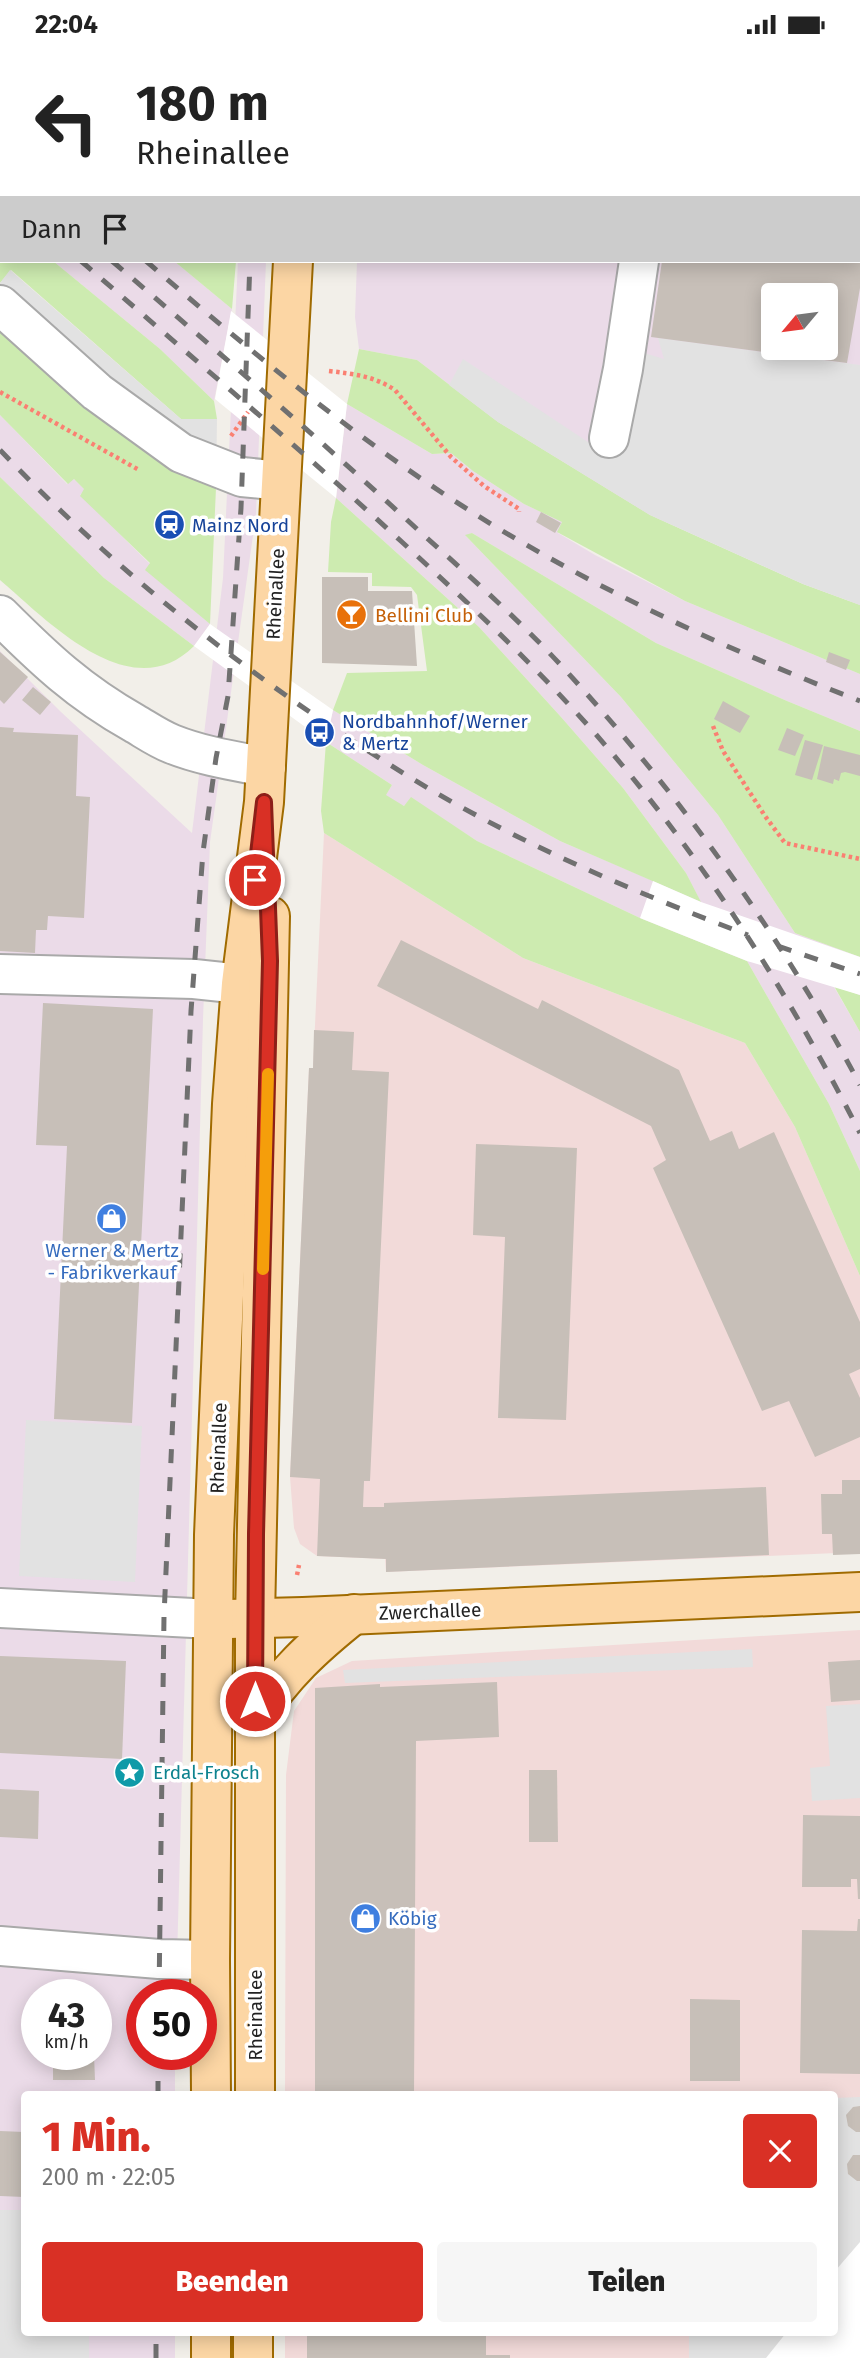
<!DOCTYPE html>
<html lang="de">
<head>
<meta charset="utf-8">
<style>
	body { margin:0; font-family:"Fira Sans",sans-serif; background:#f6f6f6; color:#222; height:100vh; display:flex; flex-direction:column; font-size:26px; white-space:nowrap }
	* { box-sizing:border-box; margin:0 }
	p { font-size:23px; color:#767676 }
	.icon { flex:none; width:38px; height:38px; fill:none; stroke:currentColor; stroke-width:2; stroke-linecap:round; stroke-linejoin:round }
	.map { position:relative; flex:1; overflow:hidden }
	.details { position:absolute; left:21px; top:2042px; width:817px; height:245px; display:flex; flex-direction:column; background:#fff; border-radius:7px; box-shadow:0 4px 18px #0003 }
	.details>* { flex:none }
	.banner { position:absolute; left:0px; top:0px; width:861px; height:214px; box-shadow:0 4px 18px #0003; background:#fff; color:#222; overflow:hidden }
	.needle { width:46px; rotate:241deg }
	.buttons { position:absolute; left:761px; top:234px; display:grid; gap:14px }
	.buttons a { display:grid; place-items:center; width:77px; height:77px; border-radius:7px; background:#fff; box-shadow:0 4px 18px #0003; font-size:35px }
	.speed { position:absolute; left:21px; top:1930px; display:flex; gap:14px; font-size:35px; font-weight:700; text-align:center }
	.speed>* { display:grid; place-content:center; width:91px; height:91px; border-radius:50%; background:#fff; box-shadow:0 4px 18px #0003; line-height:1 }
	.speed small { font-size:18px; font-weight:400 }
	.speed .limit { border:10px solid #d22; background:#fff; color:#111 }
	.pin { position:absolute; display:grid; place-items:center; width:60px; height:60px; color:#fff; margin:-30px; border:4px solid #fff; border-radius:50%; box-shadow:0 2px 7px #0007 }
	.me { position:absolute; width:77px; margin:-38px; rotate:0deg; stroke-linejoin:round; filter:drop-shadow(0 0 5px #0008) }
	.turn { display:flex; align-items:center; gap:24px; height:147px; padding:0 21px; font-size:32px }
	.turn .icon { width:91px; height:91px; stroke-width:2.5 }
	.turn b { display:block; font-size:49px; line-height:60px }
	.then { display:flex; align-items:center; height:66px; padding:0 21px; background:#0003; gap:14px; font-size:26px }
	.round { display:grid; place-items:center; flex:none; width:74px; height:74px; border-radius:7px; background:#f6f6f6 }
	.overview { display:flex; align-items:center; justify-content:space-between; height:119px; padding:0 21px }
	h1 { font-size:42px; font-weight:800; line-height:52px; color:#d93025 }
	.cta { display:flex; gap:14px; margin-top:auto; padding:14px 21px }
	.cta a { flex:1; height:80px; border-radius:7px; background:#d93025; color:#fff; font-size:28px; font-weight:800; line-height:80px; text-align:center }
	.cta a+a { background:#f6f6f6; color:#222 }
	.status { display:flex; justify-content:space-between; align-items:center; height:49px; padding:0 35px; background:#fff; direction:ltr }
	.status svg { height:19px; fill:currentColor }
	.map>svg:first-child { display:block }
	.commercial { fill:#f2dad9 }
	.industrial { fill:#ebdbe8; fill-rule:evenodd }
	.grass { fill:#cdebb0 }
	.parking { fill:#e2e2e2 }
	.pier { fill:#fff }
	.building { fill:#c7bfb8; fill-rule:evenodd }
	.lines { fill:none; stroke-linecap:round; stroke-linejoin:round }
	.minor-casing { stroke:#a9a9a9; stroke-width:42 }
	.major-casing { stroke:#a06b00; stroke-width:42 }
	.path { stroke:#fa8072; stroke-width:4.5; stroke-dasharray:3.5 3.5; stroke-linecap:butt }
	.minor { stroke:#fff; stroke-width:38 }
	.major { stroke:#fcd6a4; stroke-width:38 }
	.rail { stroke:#707070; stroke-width:5; stroke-dasharray:14 14; stroke-linecap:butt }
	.route-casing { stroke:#8d1f18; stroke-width:18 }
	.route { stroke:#d93025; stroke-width:12 }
	.slow { stroke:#f59e0b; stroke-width:12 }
	.labels { text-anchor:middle; stroke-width:7; stroke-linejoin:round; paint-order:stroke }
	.transit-label { font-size:19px; fill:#164399; stroke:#fff; text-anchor:start }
	.street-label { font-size:19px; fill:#222; stroke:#fff }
	.food-label { font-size:19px; fill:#c56008; stroke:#fff; text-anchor:start }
	.shop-label { font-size:19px; fill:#366cbe; stroke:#fff }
	.culture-label { font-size:19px; fill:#0d838f; stroke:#fff; text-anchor:start }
</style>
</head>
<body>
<div class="status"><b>22:04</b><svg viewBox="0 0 49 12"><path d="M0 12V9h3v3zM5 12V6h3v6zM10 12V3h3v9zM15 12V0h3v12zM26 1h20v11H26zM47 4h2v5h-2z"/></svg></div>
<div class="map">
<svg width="860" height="2309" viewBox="0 0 860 2309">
	<rect width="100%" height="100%" fill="#f2efe9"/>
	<g class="commercial">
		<path d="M324 784 523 909 745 994 795 1078 860 1227V1503L386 1523 385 1510 317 1507 300 1495 294 1479 290 1428 309 1019H313Z"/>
		<path d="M860 1581V2309H285V2284H835V2046H285L286 1726 294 1662 316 1629 352 1612Z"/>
	</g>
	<g class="industrial">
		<path d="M0 0H235L2 2V6Z"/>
		<path d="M368 0H860V556L650 466 498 373 417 311 359 300 355 268 357 212H859V2H368ZM774 247H826V299H774Z"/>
		<path d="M0 63 2 64V171L0 170Z"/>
		<path d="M53 212H174L232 260 214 352 160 300Z"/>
		<path d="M238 212H266L256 465 210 793 203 970 176 1946H142V2006H175V2046H24V2284H175V2309H0V602L61 663 192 784 223 529ZM37 1946H96V2006H37Z"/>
		<path d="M347 355 432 405 451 404 473 422 524 455 563 473 558 484 595 506 685 552 860 625V682L787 652 656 594 472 484 466 487 621 648 718 766 795 884 860 908V946L834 938 860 983V1122L829 1055 747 912 640 869 477 792 411 749 404 757 394 753 385 747 392 736 326 693 333 661 423 716 560 792 700 852 686 824 623 739 561 668 479 578 336 449Z"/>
		<path d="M0 366 67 435 74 430 85 441 80 446 150 515 146 521 210 575 194 597 104 529 0 428Z"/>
	</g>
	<g class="grass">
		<path d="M0 170 2 212H53L160 300 214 352 217 370H181L11 221 0 234Z"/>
		<path d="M174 212H236L232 260Z"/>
		<path d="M0 273 173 422 216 439 210 575 145 521 150 514 80 447 84 440 74 430 68 435 0 366Z"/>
		<path d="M359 300 417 311 498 373 650 466 803 535 860 556V625L685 552 557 483 562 473 524 455 473 422 451 404 432 405 347 355Z"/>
		<path d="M0 428 104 529 194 597C131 660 48 572 0 531Z"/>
		<path d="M336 449 479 578 561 668 623 739 686 824 701 853 560 792 423 716 333 661 347 624 427 622 417 546 411 538 372 537V524L328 523 331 473Z"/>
		<path d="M472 484 656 594 787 652 860 682V908L795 884 718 766 621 648 465 486Z"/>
		<path d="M326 693 392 736 386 746 404 757 411 748 477 792 640 869 747 912 829 1055 860 1122V1227L795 1078 745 994 523 909 324 784 321 762Z"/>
		<path d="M834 937 860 946V983Z"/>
	</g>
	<g class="parking">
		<path d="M10 221 181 370H217L216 439 173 422 0 273V234Z"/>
		<path d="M658 289 860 316V556L803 535 650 466 498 373 449 336 463 310 594 397 631 300 664 310Z"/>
		<path d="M26 1371 142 1377 135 1533 19 1527Z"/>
		<path d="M752 1600 753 1618 345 1634 343 1621Z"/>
		<path d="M860 1655V1749L812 1752 810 1719 830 1717 826 1657Z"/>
		<path d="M860 2048V2309H689V2284H835V2049Z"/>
		<path d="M0 2161H24V2284H89V2309H0Z"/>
	</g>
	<g class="pier">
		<path d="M231 262 347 355 336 449 215 350Z"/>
		<path d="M210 575 333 661 326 693 194 597Z"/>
		<path d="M653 832 701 853 860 908V946L747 912 640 869Z"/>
		<path d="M860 2193V2309H766L786 2284H835V2222Z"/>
	</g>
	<g class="building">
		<path d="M662 212H860V239L847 314 651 288ZM774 247H826V299H774Z"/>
		<path d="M541 463 561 474 555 484 536 473Z"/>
		<path d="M322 528H368V542H412L417 617 322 614Z"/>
		<path d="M0 603 28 628 4 655 0 651Z"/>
		<path d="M829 603 850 611 846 621 826 613Z"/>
		<path d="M33 638 51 653 40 666 22 651Z"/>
		<path d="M723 652 750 667 740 684 714 670Z"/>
		<path d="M0 678 14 679 13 683 78 686 76 747 90 748 84 869 48 867 47 881H36L35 904 0 902Z"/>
		<path d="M787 679 804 686 795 707 778 701Z"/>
		<path d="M805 691 823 696 812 731 795 726Z"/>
		<path d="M824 697 860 706V727L845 723 841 724 839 732 834 730 833 735 817 730Z"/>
		<path d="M401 891 538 960 542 951 679 1021 710 1092 732 1082 739 1100 774 1083 860 1273V1320L849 1325 860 1349V1388L815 1408 789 1352 762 1362 653 1119 666 1111 651 1077 377 937Z"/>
		<path d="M43 954 153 960 132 1374 54 1370 67 1097 36 1096Z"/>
		<path d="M314 981 354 983 352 1021 389 1023 370 1432H364L363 1458H384V1454L766 1438 769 1506 386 1523V1510L317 1507 320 1430 290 1428 309 1019H313Z"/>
		<path d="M476 1095 577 1099 566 1371 498 1369 505 1188 473 1186Z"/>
		<path d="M842 1431H860V1505L833 1506 832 1485H822L821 1445H842Z"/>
		<path d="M0 1607 126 1612 122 1710 0 1704Z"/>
		<path d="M860 1611V1651L831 1653 828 1613Z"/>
		<path d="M497 1633 499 1688 416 1692 414 2046H315V1639L380 1635V1638Z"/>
		<path d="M122 1714H137V1731H121Z"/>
		<path d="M529 1721H557L558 1793H529Z"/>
		<path d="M0 1740 39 1742 38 1790 0 1788Z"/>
		<path d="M803 1766 860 1767V1850H858L857 1830H851V1838H802Z"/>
		<path d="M858 1870H860V2025L800 2024 802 1881 857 1882Z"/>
		<path d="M690 1950 740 1951V2032H690Z"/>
		<path d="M53 2006H94L95 2031H53Z"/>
		<path d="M860 2057V2083H856L848 2077 846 2066 853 2058Z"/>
		<path d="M0 2082 24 2083V2148L0 2147Z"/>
		<path d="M853 2106H860V2132H857L848 2125 847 2115Z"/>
		<path d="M307 2284H486V2306H510V2309H307Z"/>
	</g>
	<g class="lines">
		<defs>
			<g id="minor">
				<path d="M671 2V0"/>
				<path d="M0 256 97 343 181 404 242 428 281 432"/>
				<path d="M609 389 623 320 639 212"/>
				<path d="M0 566C44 610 79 643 134 674 146 681 159 690 172 695 202 707 235 712 266 718"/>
				<path d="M0 925 194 930 241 935"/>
				<path d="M0 1559 212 1570"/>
				<path d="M0 1897 159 1910 210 1911"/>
			</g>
			<g id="major">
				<path d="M305 2V0"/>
				<path d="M229 1570 303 1568 860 1543"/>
				<path d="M255 1669C283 1625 314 1597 354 1565"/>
				<path d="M211 2046 210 1911 214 1486 232 1055 241 935 264 753 293 212"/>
				<path d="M255 2046V1569L270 867"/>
				<path d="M211 2309V2284"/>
				<path d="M253 2309V2284"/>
			</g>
		</defs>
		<use href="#minor" class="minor-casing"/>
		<use href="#major" class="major-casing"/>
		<g class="path">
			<path d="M329 322C354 325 374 327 395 341L451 408 484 437 519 460V463"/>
			<path d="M0 343 139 421"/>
			<path d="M231 387 248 363"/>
			<path d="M713 677 723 702 765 767 785 794 860 810"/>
			<path d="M297 1526 299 1516"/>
		</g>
		<use href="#minor" class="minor"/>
		<use href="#major" class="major"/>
		<g class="rail">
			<path d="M253 2V0"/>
			<path d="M0 87 2 88"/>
			<path d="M0 115 2 116"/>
			<path d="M0 142 2 144"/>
			<path d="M81 212C188 305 297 397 402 493 479 564 555 635 622 716 716 829 793 953 860 1084"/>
			<path d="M112 212C215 300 317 388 417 480 468 526 521 572 568 624 682 749 781 886 860 1036"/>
			<path d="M146 212C258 309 373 404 501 481 615 549 736 604 860 652"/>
			<path d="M0 401C120 527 260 636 408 727 515 793 632 842 748 886"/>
			<path d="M778 897 860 925"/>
			<path d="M159 1946 164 1567 191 962 203 803 216 709 228 647 241 459 250 212"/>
			<path d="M158 2046V2006"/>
			<path d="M156 2309V2284"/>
		</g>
	</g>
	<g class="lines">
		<defs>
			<path id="route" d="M255 831 264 753 270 912 256 1485 255 1652"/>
		</defs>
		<use href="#route" class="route-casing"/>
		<use href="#route" class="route"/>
		<path class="slow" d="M263 1220 268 1025"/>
	</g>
	<defs>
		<symbol id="station-disc" viewBox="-11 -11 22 22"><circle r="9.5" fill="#1a4fb4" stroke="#fff"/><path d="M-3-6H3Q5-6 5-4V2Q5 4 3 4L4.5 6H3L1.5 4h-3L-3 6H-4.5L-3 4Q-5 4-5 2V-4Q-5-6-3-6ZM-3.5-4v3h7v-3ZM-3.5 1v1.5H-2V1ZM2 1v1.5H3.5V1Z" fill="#fff"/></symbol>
		<symbol id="bar-disc" viewBox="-11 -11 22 22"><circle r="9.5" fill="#e8710a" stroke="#fff"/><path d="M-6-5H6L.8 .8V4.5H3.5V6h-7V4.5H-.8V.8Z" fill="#fff"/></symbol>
		<symbol id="bus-disc" viewBox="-11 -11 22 22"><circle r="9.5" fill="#1a4fb4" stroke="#fff"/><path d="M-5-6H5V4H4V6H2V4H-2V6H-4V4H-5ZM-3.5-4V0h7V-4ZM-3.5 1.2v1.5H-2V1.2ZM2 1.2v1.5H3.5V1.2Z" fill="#fff"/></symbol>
		<symbol id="shop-disc" viewBox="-11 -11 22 22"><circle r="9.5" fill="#3f7fe0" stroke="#fff"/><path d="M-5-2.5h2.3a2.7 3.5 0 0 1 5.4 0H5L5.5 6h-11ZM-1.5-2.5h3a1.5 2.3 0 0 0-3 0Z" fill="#fff"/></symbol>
		<symbol id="sight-disc" viewBox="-11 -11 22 22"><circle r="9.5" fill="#0f9aa8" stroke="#fff"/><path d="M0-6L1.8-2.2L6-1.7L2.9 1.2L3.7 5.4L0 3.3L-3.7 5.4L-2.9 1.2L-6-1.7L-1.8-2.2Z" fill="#fff"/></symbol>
	</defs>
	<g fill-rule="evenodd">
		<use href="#station-disc" x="152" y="458" width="35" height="35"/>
		<use href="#bar-disc" x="334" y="548" width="35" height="35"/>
		<use href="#bus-disc" x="302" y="666" width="35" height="35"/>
		<use href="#shop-disc" x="94" y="1152" width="35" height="35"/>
		<use href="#sight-disc" x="112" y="1706" width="35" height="35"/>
		<use href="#shop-disc" x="348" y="1852" width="35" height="35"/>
	</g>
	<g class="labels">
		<g class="transit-label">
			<text x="192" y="483">Mainz Nord</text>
			<text x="342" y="679">Nordbahnhof/Werner<tspan x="342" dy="22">&amp; Mertz</tspan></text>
		</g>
		<g class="street-label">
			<text transform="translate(275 545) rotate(-87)" y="7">Rheinallee</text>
			<text transform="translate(218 1399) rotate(-88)" y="7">Rheinallee</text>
			<text transform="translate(430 1562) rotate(-2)" y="7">Zwerchallee</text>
			<text transform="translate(255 1966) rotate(-90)" y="7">Rheinallee</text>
		</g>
		<g class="food-label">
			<text x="375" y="573">Bellini Club</text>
		</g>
		<g class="shop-label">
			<text x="112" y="1208">Werner &amp; Mertz<tspan x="112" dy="22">- Fabrikverkauf</tspan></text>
			<text x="388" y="1876" text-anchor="start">Köbig</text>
		</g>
		<g class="culture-label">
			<text x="153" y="1730">Erdal-Frosch</text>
		</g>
	</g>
</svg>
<div class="buttons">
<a><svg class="needle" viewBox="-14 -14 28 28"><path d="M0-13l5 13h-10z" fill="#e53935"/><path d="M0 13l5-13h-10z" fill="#767676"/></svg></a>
</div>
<div class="speed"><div>43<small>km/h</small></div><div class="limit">50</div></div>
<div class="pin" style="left:255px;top:831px;background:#d93025"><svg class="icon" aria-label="arrive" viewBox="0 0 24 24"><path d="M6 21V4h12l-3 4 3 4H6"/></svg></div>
<svg class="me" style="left:255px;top:1652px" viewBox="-20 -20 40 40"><circle r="17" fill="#d93025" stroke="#fff" stroke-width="3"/><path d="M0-11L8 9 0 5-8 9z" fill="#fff"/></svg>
<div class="banner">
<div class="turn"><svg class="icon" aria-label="left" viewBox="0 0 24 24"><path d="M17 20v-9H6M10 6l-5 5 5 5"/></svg><div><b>180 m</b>Rheinallee</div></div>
<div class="then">Dann<svg class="icon" aria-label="arrive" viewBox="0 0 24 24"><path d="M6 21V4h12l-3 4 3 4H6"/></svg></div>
</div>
<section class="details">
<div class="overview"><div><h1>1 Min.</h1><p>200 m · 22:05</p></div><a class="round" style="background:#d93025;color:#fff"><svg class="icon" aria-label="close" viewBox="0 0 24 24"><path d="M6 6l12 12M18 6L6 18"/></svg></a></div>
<div class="cta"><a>Beenden</a><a>Teilen</a></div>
</section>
</div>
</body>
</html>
